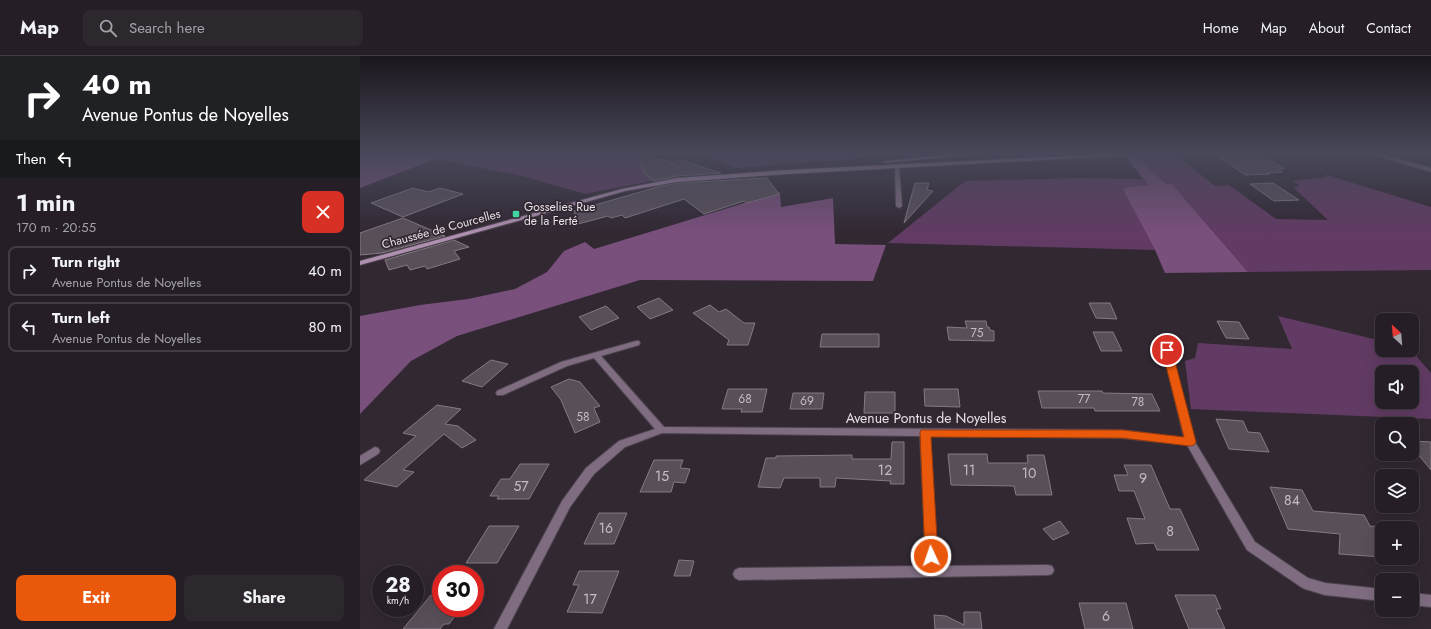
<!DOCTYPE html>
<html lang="en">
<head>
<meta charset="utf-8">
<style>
	body { margin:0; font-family:Jost,sans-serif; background:#2d272e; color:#f1f3f6; height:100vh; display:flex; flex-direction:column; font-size:15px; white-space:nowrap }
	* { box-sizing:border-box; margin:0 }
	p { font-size:13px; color:#a3a2a7 }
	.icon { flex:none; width:22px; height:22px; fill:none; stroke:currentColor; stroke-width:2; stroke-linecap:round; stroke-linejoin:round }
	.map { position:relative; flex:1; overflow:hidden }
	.drawer { display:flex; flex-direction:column; background:#251e26; width:360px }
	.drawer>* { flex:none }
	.banner { background:#202124; color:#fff; overflow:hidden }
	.needle { width:26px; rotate:334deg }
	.buttons { position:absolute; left:1015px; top:257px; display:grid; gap:8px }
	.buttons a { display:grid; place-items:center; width:44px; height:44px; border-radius:8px; background:#251e26; box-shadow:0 4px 16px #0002,0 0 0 1px #423c43; font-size:20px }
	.speed { position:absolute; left:12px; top:509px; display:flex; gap:8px; font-size:20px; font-weight:700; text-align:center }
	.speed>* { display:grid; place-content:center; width:52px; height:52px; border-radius:50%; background:#251e26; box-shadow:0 4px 16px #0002,0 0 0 1px #423c43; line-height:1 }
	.speed small { font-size:10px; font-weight:400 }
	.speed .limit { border:6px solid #d22; background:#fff; color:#111 }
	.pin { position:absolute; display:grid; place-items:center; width:34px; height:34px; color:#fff; margin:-17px; border:2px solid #fff; border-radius:50%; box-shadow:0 1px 4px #0007 }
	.me { position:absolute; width:44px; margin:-22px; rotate:357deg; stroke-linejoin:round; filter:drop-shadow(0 0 3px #0008) }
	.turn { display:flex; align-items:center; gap:14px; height:84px; padding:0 16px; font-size:18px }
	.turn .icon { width:52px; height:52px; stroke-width:2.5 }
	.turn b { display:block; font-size:28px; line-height:34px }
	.then { display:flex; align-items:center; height:38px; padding:0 16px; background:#0003; gap:8px; font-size:15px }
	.round { display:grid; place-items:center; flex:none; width:42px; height:42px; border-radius:8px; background:#2d272e }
	.head { display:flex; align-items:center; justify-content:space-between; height:68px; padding:0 16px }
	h1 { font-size:24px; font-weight:700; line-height:30px }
	.primary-button { display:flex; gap:8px; margin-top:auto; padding:8px 16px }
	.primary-button a { flex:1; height:46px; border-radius:8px; background:#ea580c; color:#fff; font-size:16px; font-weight:700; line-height:46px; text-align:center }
	.primary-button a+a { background:#2d272e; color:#f1f3f6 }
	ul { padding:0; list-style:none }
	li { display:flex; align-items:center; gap:12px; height:50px; margin:0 8px 6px; padding:0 8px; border:2px solid #423c43; border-radius:8px }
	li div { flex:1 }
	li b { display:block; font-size:15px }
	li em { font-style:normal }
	header { display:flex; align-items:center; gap:24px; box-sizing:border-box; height:56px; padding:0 20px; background:#251e26; border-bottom:1px solid #423c43 }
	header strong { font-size:19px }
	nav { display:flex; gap:22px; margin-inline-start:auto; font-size:14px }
	.search { width:280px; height:36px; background:#2d272e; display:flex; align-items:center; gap:10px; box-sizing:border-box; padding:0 14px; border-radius:8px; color:#a3a2a7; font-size:15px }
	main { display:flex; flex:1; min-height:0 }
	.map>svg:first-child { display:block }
	.green { fill:#613b63; fill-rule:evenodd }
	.forest { fill:#794f7b }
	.building { fill:#594f59; stroke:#847984 }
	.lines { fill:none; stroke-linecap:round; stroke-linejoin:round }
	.street-casing { stroke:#4e454f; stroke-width:2 }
	.secondary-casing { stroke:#4e454f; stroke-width:2 }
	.street { fill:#7f6c80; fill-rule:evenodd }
	.secondary { fill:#af8fb0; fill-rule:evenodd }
	.route { fill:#ea580c; stroke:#983908 }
	.poi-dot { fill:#41d4a1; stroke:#312832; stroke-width:1.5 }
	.labels { text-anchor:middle; stroke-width:3.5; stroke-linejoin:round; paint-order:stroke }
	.far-poi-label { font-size:12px; fill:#e7e0e7; stroke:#312832; text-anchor:start }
	.far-street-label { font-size:12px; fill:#e7e0e7; stroke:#312832 }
	.number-label { font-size:12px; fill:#c4bcc4 }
	.street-label { font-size:14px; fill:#e7e0e7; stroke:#312832 }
	.near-number-label { font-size:14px; fill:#c4bcc4 }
</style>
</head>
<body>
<header>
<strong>Map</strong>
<div class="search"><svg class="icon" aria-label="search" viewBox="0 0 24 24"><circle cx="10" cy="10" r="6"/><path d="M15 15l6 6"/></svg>Search here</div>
<nav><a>Home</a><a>Map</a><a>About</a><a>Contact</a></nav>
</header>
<main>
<section class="drawer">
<div class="banner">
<div class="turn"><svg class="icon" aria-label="right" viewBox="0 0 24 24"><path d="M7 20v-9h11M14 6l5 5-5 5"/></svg><div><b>40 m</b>Avenue Pontus de Noyelles</div></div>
<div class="then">Then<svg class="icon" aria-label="left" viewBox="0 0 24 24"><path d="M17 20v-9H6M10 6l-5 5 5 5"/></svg></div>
</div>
<div class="head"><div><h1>1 min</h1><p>170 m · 20:55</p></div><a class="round" style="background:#d93025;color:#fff"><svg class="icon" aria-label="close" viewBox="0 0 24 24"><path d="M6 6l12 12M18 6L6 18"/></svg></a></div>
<ul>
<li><svg class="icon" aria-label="right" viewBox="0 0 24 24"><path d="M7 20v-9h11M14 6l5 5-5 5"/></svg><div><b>Turn right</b><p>Avenue Pontus de Noyelles</p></div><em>40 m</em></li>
<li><svg class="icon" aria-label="left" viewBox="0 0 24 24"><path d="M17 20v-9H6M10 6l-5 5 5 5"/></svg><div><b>Turn left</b><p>Avenue Pontus de Noyelles</p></div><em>80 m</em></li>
</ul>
<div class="primary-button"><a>Exit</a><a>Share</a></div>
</section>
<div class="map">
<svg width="1071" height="573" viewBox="0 0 1071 573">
	<rect width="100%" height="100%" fill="#312832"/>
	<g class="green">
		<path d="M94 97H282L342 115 225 138 163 120 75 103Z"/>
		<path d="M342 97H563L375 112Z"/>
		<path d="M816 99 855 130 869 129 916 163 968 164 933 131 940 130 933 125 968 121 964 118 1071 151V214L888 216 812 128H806L776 100Z"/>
		<path d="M717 122 783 123 788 130 762 132 795 194 528 187 605 125Z"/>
		<path d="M918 260 1022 285V294H1051L1071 317V363L831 353 825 305 835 302 838 287 932 293ZM1022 316H1052V346H1022Z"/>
	</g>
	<g class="forest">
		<path d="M0 97H91L0 132Z"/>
		<path d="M765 100H776L806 128H812L888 216 805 217 795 194 762 132 788 129Z"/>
		<path d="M420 136 421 151 473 142 475 188 526 189 513 225 280 224 97 280 51 305 0 358V260L60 249 108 243 155 233 187 216 204 195 225 186 234 193Z"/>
	</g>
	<g class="building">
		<path d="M277 97 313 107 320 104 361 117 317 120 294 125 285 118Z"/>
		<path d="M899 97 925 113H918L922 116 907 117 910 118 885 119 856 98Z"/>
		<path d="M407 122 419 138 387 147 384 145 344 158 324 143 265 162 262 159 251 162 248 160 218 168 214 155 301 130 317 127Z"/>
		<path d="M555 127H569L567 134 573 135 544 167Z"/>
		<path d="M913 127 939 144 914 145 890 128Z"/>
		<path d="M53 132 68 136 80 132 103 138 43 161 11 147Z"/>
		<path d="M43 162 85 180 22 197 0 199V177Z"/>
		<path d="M94 184 109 191 94 195 100 203 67 213 65 210 50 214 47 209 29 214 25 204Z"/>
		<path d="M299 242 313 254 290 263 277 251Z"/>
		<path d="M729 247H750L757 263 736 262Z"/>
		<path d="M350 249 359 256 366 253 384 267H395L388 289H367L369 284 333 257Z"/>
		<path d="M246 250 259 262 231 274 219 261Z"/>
		<path d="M605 265H626L627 271H629L630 274 634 275V285L589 284 587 271 607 272Z"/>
		<path d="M857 265 879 266 889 283 866 282Z"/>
		<path d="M733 276H753L762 295H741Z"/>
		<path d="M462 278H519V291H460Z"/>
		<path d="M131 304 148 308 122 331 102 325Z"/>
		<path d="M209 323 220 326 240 350 234 352 240 366 215 377 201 344 191 331Z"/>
		<path d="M368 333H407L402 356H381L382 353H362Z"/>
		<path d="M564 333H598L600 351 565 350Z"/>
		<path d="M678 335H742L743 337 792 338 800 355H735L734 352H682Z"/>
		<path d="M505 336H535V357H504Z"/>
		<path d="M433 337H464L462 353H430Z"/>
		<path d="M77 349 101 353 85 368 98 370 116 384 102 392 84 378 43 414 54 416 37 431 4 424 56 380 43 377Z"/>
		<path d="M856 363 883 365 888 376 900 377 909 396 869 393Z"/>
		<path d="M1052 385 1071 386V414L1052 391Z"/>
		<path d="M532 386H544V428H530L531 425 476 422 475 431H460V422H424L420 432 398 431 406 402H416V400L492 399V403H531Z"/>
		<path d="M588 398H627L628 407H668L667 399H684L692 439H656L654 430 591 429Z"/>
		<path d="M294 404H323L320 412 330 413 325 427 314 426 311 436H280Z"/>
		<path d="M160 408H189L169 443H137L139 440H130L141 423H150Z"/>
		<path d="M764 409H791L810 453H820L839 494H797L794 487 776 488 767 462 785 463 774 435H759L754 419H768Z"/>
		<path d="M910 431 942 434 953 455 1004 459 1010 470 1022 471V501L979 498 980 478 928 473Z"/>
		<path d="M239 457H267L254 488H224Z"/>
		<path d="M700 465 709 477 693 484 683 473Z"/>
		<path d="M129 470H159L137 507H106Z"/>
		<path d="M319 504 334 505 330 520H314Z"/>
		<path d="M219 515H259L242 557 207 556 219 529H213Z"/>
		<path d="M71 539 81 540V552H101L89 568H84L80 573H43Z"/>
		<path d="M815 539H855L861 553H856L865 573H829Z"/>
		<path d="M719 547H766L773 573H725Z"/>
		<path d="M604 556H620L622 573H575L574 559 586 560 604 569Z"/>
	</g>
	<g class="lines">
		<defs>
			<g id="street">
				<path d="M666 97H670L674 103V104H670Z"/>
				<path d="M1008 97H1015L1071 112V116Z"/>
				<path d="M535 109 539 110 542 150 539 152 536 150Z"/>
				<path d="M276 285H279L280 287 279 289 241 300 304 371 762 374 824 382 803 294 807 291 810 292 835 386 895 486 948 522 965 527 1022 533V545L965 539 945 533 941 531 887 494 827 389 762 382 570 380 578 510 688 509 692 510 694 514 692 518 688 519 379 524 375 522 373 518 375 514 379 512 566 510 560 380 302 377 265 391 234 418 210 451 147 573H134L202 445 226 412 259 385 295 373 234 302 207 310 143 339H137L136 337 137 335 201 306Z"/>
				<path d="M15 391 18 392 20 395 18 398 0 409V400Z"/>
				<path d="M1052 537 1071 539V551L1052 549Z"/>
			</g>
			<g id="secondary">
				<path d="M606 97H621L619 98 525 107 523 106 525 105Z"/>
				<path d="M768 97H794L792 98 427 118 317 126 265 135 0 209V205L262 133 317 122 427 114Z"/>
			</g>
		</defs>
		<use href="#street" class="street-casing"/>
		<use href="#secondary" class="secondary-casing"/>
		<use href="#street" class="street"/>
		<use href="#secondary" class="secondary"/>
	</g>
	<linearGradient id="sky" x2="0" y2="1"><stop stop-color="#1b161c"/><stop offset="0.55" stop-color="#48485a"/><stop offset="1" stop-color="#48485a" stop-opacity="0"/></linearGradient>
	<rect width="1071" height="177" fill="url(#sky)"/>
	<path class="route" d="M807 291 812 294 836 386 834 389 830 390 762 382 571 381 578 500 576 504 571 506 567 504 565 500 560 376 561 374H762L824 381 802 294Z"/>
	<rect class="poi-dot" x="152" y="154" width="8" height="8" rx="2"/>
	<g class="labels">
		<g class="far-poi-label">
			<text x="164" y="155">Gosselies Rue<tspan x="164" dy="14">de la Ferté</tspan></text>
		</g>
		<g class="far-street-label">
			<text transform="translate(81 173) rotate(-15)" y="4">Chaussée de Courcelles</text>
		</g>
		<g class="number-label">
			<text x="617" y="281">75</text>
			<text x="385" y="347">68</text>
			<text x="724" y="347">77</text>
			<text x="447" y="349">69</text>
			<text x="778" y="350">78</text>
			<text x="223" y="365">58</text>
		</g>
		<g class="street-label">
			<text x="566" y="367">Avenue Pontus de Noyelles</text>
		</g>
		<g class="near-number-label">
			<text x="525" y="419">12</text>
			<text x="609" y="419">11</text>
			<text x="669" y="422">10</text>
			<text x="302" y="425">15</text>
			<text x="783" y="427">9</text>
			<text x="161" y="435">57</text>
			<text x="932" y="449">84</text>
			<text x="246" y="477">16</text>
			<text x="810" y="480">8</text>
			<text x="230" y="548">17</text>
			<text x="746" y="565">6</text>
		</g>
	</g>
</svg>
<div class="buttons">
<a><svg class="needle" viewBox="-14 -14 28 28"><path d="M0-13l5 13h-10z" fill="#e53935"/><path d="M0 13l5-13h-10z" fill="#a3a2a7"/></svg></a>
<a><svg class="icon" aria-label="sound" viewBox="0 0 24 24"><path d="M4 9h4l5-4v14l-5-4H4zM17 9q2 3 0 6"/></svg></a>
<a><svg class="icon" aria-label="search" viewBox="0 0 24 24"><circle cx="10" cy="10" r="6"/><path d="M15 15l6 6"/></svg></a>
<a><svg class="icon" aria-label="layers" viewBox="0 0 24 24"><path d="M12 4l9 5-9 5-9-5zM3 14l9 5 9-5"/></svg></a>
<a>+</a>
<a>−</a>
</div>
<div class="speed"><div>28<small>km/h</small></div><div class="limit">30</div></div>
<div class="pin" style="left:807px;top:294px;background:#d93025"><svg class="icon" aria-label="arrive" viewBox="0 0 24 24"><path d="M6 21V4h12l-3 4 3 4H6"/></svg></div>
<svg class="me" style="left:571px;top:500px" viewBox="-20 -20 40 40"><circle r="17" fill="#ea580c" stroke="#fff" stroke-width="3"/><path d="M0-11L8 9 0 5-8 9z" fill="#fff"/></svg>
</div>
</main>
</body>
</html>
